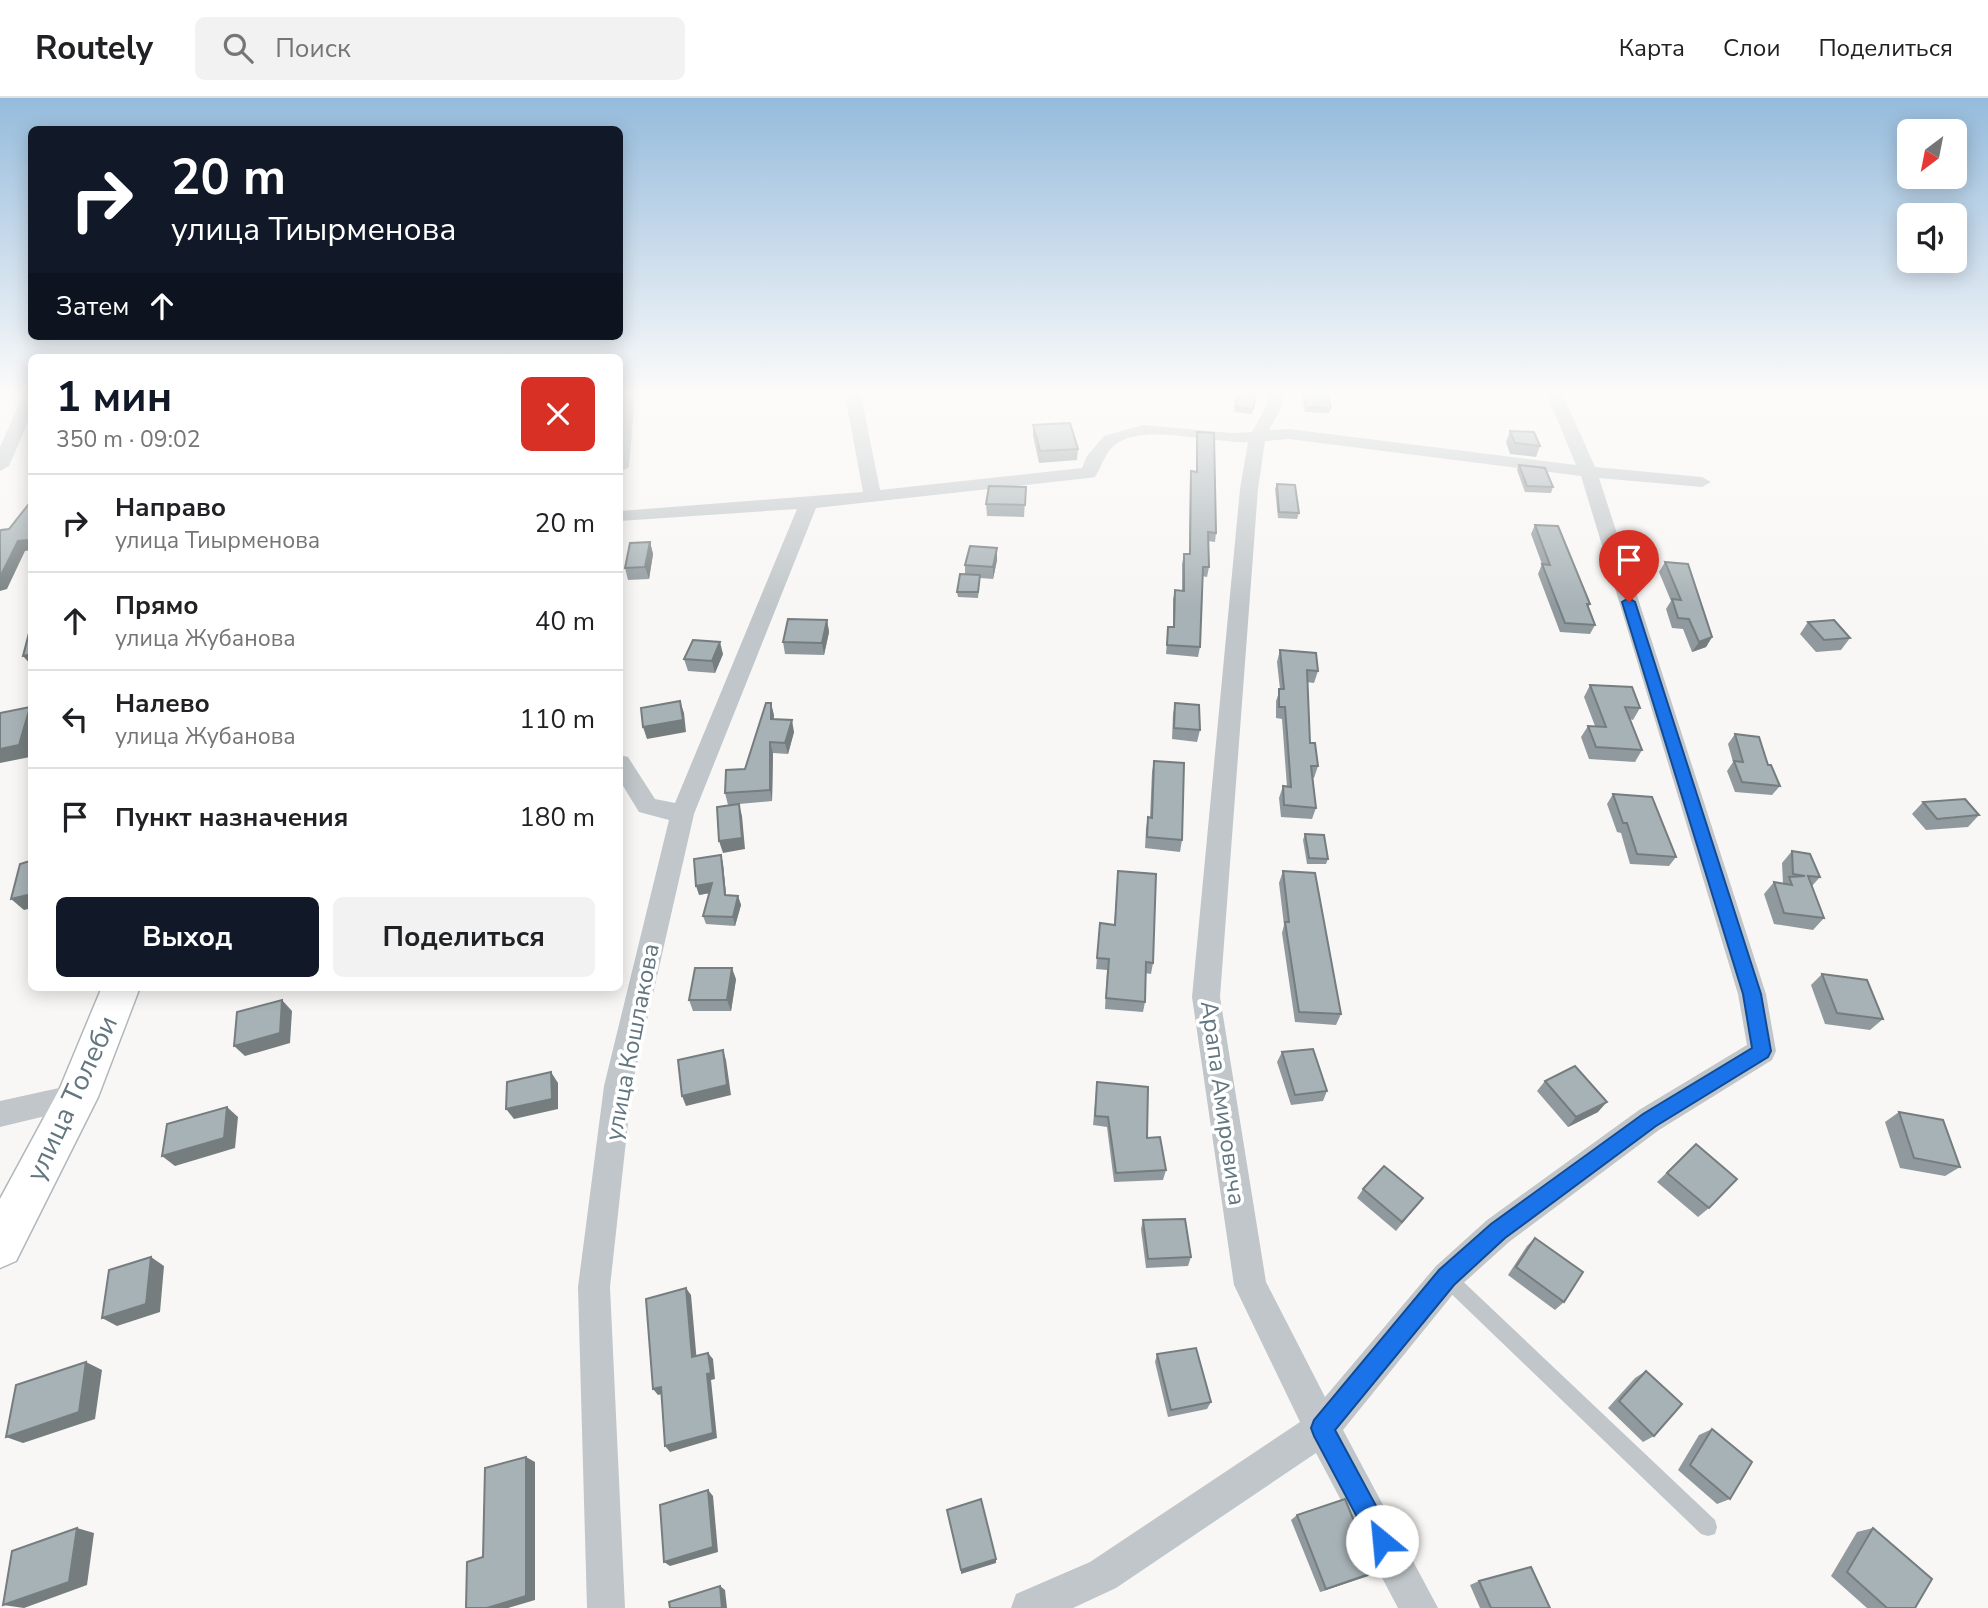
<!DOCTYPE html>
<html lang="ru">
<head>
<meta charset="utf-8">
<style>
	body { margin:0; font-family:"Nunito Sans",sans-serif; background:#f2f2f2; color:#202124; height:100vh; display:flex; flex-direction:column; font-size:26px; white-space:nowrap }
	* { box-sizing:border-box; margin:0 }
	p { font-size:23px; color:#757577 }
	.icon { flex:none; width:38px; height:38px; fill:none; stroke:currentColor; stroke-width:2; stroke-linecap:round; stroke-linejoin:round }
	.map { position:relative; flex:1; overflow:hidden }
	.drawer { position:absolute; left:28px; top:256px; width:595px; height:637px; display:flex; flex-direction:column; background:#fff; border-radius:10px; box-shadow:0 4px 18px #0003 }
	.drawer>* { flex:none }
	.banner { position:absolute; left:28px; top:28px; width:595px; height:214px; border-radius:10px; box-shadow:0 4px 18px #0003; background:#111827; color:#fff; overflow:hidden }
	.needle { width:46px; rotate:212deg }
	.tools { position:absolute; left:1897px; top:21px; display:grid; gap:14px }
	.tools a { display:grid; place-items:center; width:70px; height:70px; border-radius:10px; background:#fff; box-shadow:0 4px 18px #0003; font-size:35px }
	.pin { position:absolute; display:grid; place-items:center; width:60px; height:60px; color:#fff; margin:-72px -30px; border-radius:50% 50% 50% 0; rotate:-45deg; box-shadow:0 0 7px #0007 }
	.pin .icon { rotate:45deg }
	.me { position:absolute; width:77px; margin:-38px; rotate:332deg; stroke-linejoin:round; filter:drop-shadow(0 0 5px #0008) }
	.turn { display:flex; align-items:center; gap:24px; height:147px; padding:0 28px; font-size:32px }
	.turn .icon { width:91px; height:91px; stroke-width:2.5 }
	.turn b { display:block; font-size:49px; line-height:60px }
	.then { display:flex; align-items:center; height:66px; padding:0 28px; background:#0003; gap:14px; font-size:26px }
	.round { display:grid; place-items:center; flex:none; width:74px; height:74px; border-radius:10px; background:#f2f2f2 }
	.headline { display:flex; align-items:center; justify-content:space-between; height:119px; padding:0 28px }
	h1 { font-size:42px; font-weight:700; line-height:52px; color:#111827 }
	.cta { display:flex; gap:14px; margin-top:auto; padding:14px 28px }
	.cta a { flex:1; height:80px; border-radius:10px; background:#111827; color:#fff; font-size:28px; font-weight:700; line-height:80px; text-align:center }
	.cta a+a { background:#f2f2f2; color:#202124 }
	ul { padding:0; list-style:none }
	li { display:flex; align-items:center; gap:21px; height:98px; padding:0 28px; border-top:2px solid #e0e0e0 }
	li div { flex:1 }
	li b { display:block; font-size:26px }
	li em { font-style:normal }
	header { display:flex; align-items:center; gap:42px; box-sizing:border-box; height:98px; padding:0 35px; background:#fff; border-bottom:2px solid #e0e0e0 }
	header strong { font-size:33px }
	nav { display:flex; gap:38px; margin-inline-start:auto; font-size:24px }
	.search { width:490px; height:63px; background:#f2f2f2; display:flex; align-items:center; gap:18px; box-sizing:border-box; padding:0 24px; border-radius:10px; color:#757577; font-size:26px }
	.map>svg:first-child { display:block }
	.lines { fill:none; stroke-linecap:round; stroke-linejoin:round }
	.secondary-casing { stroke:#b0b8bc; stroke-width:3 }
	.lane { fill:#c0c6c9; fill-rule:evenodd }
	.street { fill:#c0c6c9; fill-rule:evenodd }
	.secondary { fill:#fff; fill-rule:evenodd }
	.wall { fill:#90999d }
	.shaded-wall { fill:#757d7f }
	.building { fill:#a7b2b6; stroke:#757d7f; stroke-width:2 }
	.route { fill:#1a73e8; stroke:#114b97; stroke-width:2 }
	.labels { text-anchor:middle; stroke-width:7; stroke-linejoin:round; paint-order:stroke }
	.street-label { font-size:24px; fill:#627680; stroke:#fff }
	.near-street-label { font-size:28px; fill:#627680; stroke:#fff }
</style>
</head>
<body>
<header>
<strong>Routely</strong>
<div class="search"><svg class="icon" aria-label="search" viewBox="0 0 24 24"><circle cx="10" cy="10" r="6"/><path d="M15 15l6 6"/></svg>Поиск</div>
<nav><a>Карта</a><a>Слои</a><a>Поделиться</a></nav>
</header>
<div class="map">
<svg width="1988" height="1510" viewBox="0 0 1988 1510">
	<rect width="100%" height="100%" fill="#f8f7f5"/>
	<g class="lines">
		<defs>
			<path id="secondary" d="M102 889H140L98 999 16 1163 0 1170V1101L60 990Z"/>
		</defs>
		<use href="#secondary" class="secondary-casing"/>
		<path class="lane" d="M1447 1172 1453 1174 1715 1422 1717 1429 1715 1436 1708 1438 1701 1436 1441 1186 1439 1180 1441 1174Z"/>
		<g class="street">
			<path d="M23 297H32V315L9 368 0 373V349Z"/>
			<path d="M620 297H635L629 369 620 374Z"/>
			<path d="M845 297H861L880 392 1082 370 1087 358 1104 338 1143 327 1232 335 1252 334 1267 306 1268 297H1284L1283 306 1269 332 1289 331 1576 367 1547 297H1563L1595 369 1702 379 1711 384 1702 389 1599 380 1766 896 1776 953 1772 962 1659 1032 1509 1144 1458 1190 1343 1332 1438 1510H1398L1316 1355 1116 1490 1073 1510H1011L1016 1496 1090 1464 1300 1324 1234 1187 1192 899 1240 391 1248 344C1212 346 1146 325 1116 346 1105 354 1102 368 1095 379L1089 380 816 410 694 716 632 988 610 1189 625 1510H587L578 1189 604 988 669 722 639 714 620 683V657L628 659 655 701 675 705 797 411 620 423V413L863 394ZM1289 341 1581 378 1738 896 1747 947 1639 1012 1487 1122 1436 1168 1325 1299 1266 1184 1220 899 1258 391 1265 343Z"/>
			<path d="M77 986 87 990 92 999 87 1008 0 1029V1003Z"/>
		</g>
		<use href="#secondary" class="secondary"/>
	</g>
	<g class="wall">
		<path d="M1237 297H1256L1252 316 1234 314Z"/>
		<path d="M1302 297H1328L1331 310 1329 315 1305 314Z"/>
		<path d="M1033 327 1078 351 1077 362 1039 365 1033 338Z"/>
		<path d="M1510 333 1540 348 1536 359 1510 356 1506 344Z"/>
		<path d="M1197 334 1216 435 1215 444 1208 443 1209 469 1207 479 1202 478 1200 549 1198 559 1166 556 1168 529H1173V501L1175 492 1182 493V466L1184 456H1189L1190 382 1191 373H1196V344Z"/>
		<path d="M1519 367 1553 389 1551 395 1525 394 1517 372Z"/>
		<path d="M1277 386 1299 415 1297 421 1278 420 1275 391Z"/>
		<path d="M1026 389 1024 419 987 418 986 406Z"/>
		<path d="M1535 427 1590 506 1588 510 1595 527 1590 536 1560 534 1538 476 1542 466 1531 436Z"/>
		<path d="M650 444 653 456 649 481 628 482 625 470Z"/>
		<path d="M997 450V462L993 481 980 480 978 500 958 499 957 494 965 476V467Z"/>
		<path d="M1665 464 1712 539 1706 549 1692 554 1683 531 1672 530 1666 511 1671 503 1659 474Z"/>
		<path d="M827 522 829 534 824 557 785 556 783 544Z"/>
		<path d="M1808 524 1850 540 1841 552 1816 554 1800 536Z"/>
		<path d="M1280 552 1318 573 1314 585 1307 584 1310 645 1318 668 1314 680H1313L1316 710 1312 721 1281 719 1279 700 1283 688 1287 689 1282 621 1276 620V603L1280 591 1277 564Z"/>
		<path d="M723 556 715 575 688 573 684 561Z"/>
		<path d="M1590 587 1640 610 1633 622 1630 621 1642 652 1635 664 1589 661 1581 639 1588 628H1595L1584 599Z"/>
		<path d="M771 605 774 621 794 634 788 656 773 655 772 703 728 707 725 695 745 671Z"/>
		<path d="M1175 605 1200 632 1197 644 1172 641 1173 616Z"/>
		<path d="M1735 636 1768 667 1780 688 1772 697 1735 694 1727 673 1733 664 1728 646Z"/>
		<path d="M1154 663 1182 742 1180 754 1145 750 1146 731 1148 719 1150 720 1152 674Z"/>
		<path d="M1613 696 1676 759 1669 768 1630 766 1621 735 1617 734 1607 706Z"/>
		<path d="M1923 704 1979 717 1968 729 1926 732 1912 716Z"/>
		<path d="M1305 736 1328 761 1326 766H1307L1303 742Z"/>
		<path d="M1792 753 1820 779 1812 788 1824 820 1813 832 1774 826 1764 796 1774 784 1783 786 1782 765Z"/>
		<path d="M721 757 723 766 726 797 738 798 741 807 735 828 706 826 703 818 710 795 699 797Z"/>
		<path d="M1118 773 1153 865 1151 876 1145 875V904L1143 914 1105 911 1107 872 1096 871 1100 825 1114 827Z"/>
		<path d="M1283 773 1341 916 1336 927 1295 924 1282 835 1284 827 1279 785Z"/>
		<path d="M1822 876 1883 921 1870 932 1825 926 1811 887Z"/>
		<path d="M736 881 731 913H693L689 902Z"/>
		<path d="M1282 954 1327 993 1323 1003 1291 1007 1277 964Z"/>
		<path d="M1545 983 1598 1014 1568 1029 1537 993Z"/>
		<path d="M1097 984 1147 1040 1166 1072 1163 1082 1114 1084 1107 1029 1093 1027Z"/>
		<path d="M1899 1014 1960 1069 1945 1078 1900 1070 1885 1024Z"/>
		<path d="M1696 1046 1709 1110 1698 1119 1657 1084Z"/>
		<path d="M1363 1091 1423 1100 1396 1133 1357 1100Z"/>
		<path d="M1143 1122 1191 1159 1188 1168 1146 1170 1141 1131Z"/>
		<path d="M1535 1140 1564 1204 1555 1212 1508 1177 1527 1148Z"/>
		<path d="M1157 1256 1211 1304 1207 1311 1168 1319 1155 1264Z"/>
		<path d="M1646 1273 1654 1338 1643 1344 1608 1310 1635 1280Z"/>
		<path d="M1712 1331 1730 1401 1717 1406 1678 1372 1699 1337Z"/>
		<path d="M1297 1417 1368 1478 1320 1494 1291 1422Z"/>
		<path d="M1873 1430 1915 1510H1867L1831 1478 1857 1434Z"/>
		<path d="M1479 1483 1550 1510H1480L1470 1487Z"/>
	</g>
	<g class="shaded-wall">
		<path d="M32 437V452L25 453 7 491 0 493V479L18 443Z"/>
		<path d="M650 444 653 456 649 481 645 469Z"/>
		<path d="M997 450V462L993 481V469Z"/>
		<path d="M827 522 829 534 824 557 822 545Z"/>
		<path d="M1712 539 1706 549 1692 554 1699 544Z"/>
		<path d="M720 544 723 556 715 575 712 563Z"/>
		<path d="M32 556V568L23 558Z"/>
		<path d="M680 603 684 615 686 634 647 641 643 629Z"/>
		<path d="M771 605 774 617 773 632 771 621Z"/>
		<path d="M30 609 32 611V654L30 659 0 665V651Z"/>
		<path d="M792 622 794 634 788 656 785 645Z"/>
		<path d="M770 644 773 655 772 703 770 692Z"/>
		<path d="M739 706 742 718 745 751 723 755 719 743Z"/>
		<path d="M721 757 723 766 727 806 725 797Z"/>
		<path d="M712 785 715 794 699 797 696 788Z"/>
		<path d="M32 796V810L24 812 11 801Z"/>
		<path d="M738 798 741 807 735 828 733 819Z"/>
		<path d="M732 870 736 881 731 913 727 902Z"/>
		<path d="M282 902 292 913 290 945 245 958 234 948Z"/>
		<path d="M723 952 726 962 731 997 686 1008 682 998Z"/>
		<path d="M551 974 558 985V1011L514 1021 506 1011Z"/>
		<path d="M1607 1004 1598 1014 1568 1029 1576 1019Z"/>
		<path d="M227 1009 238 1019 235 1050 175 1068 162 1058Z"/>
		<path d="M151 1159 164 1168 160 1214 117 1228 102 1220Z"/>
		<path d="M686 1190 691 1197 697 1265 692 1259Z"/>
		<path d="M708 1255 713 1261 715 1281 711 1282 717 1340 670 1354 665 1348 707 1276Z"/>
		<path d="M86 1264 102 1272 95 1321 23 1345 6 1339Z"/>
		<path d="M661 1289 666 1295 658 1297 653 1291Z"/>
		<path d="M526 1359 535 1364V1502L508 1510H487Z"/>
		<path d="M708 1392 713 1398 718 1454 670 1468 664 1464Z"/>
		<path d="M77 1430 94 1435 87 1487 24 1510 3 1507Z"/>
		<path d="M996 1461V1465L961 1476V1472Z"/>
		<path d="M1375 1474 1368 1478 1320 1494 1326 1491Z"/>
		<path d="M720 1488 725 1492 727 1510H722Z"/>
	</g>
	<g class="building">
		<path d="M1237 297H1256L1253 311 1235 309Z"/>
		<path d="M1304 297H1328L1331 310 1306 309Z"/>
		<path d="M1070 325 1078 351 1040 353 1033 327Z"/>
		<path d="M1510 333 1534 334 1540 348 1515 345Z"/>
		<path d="M1197 334 1214 335 1216 435 1208 434 1209 469H1203L1200 549 1167 547 1168 529H1174L1175 492 1184 493V456H1190L1191 373 1197 374Z"/>
		<path d="M1519 367 1545 370 1553 389 1527 388Z"/>
		<path d="M1277 386 1295 387 1299 415 1279 414Z"/>
		<path d="M989 388 1026 389 1025 407 986 406Z"/>
		<path d="M32 402V437L28 442 18 443 0 479V434L1 432 9 431Z"/>
		<path d="M1535 427 1558 428 1590 506H1587L1595 527 1565 525 1542 466 1550 467Z"/>
		<path d="M650 444 645 469 625 470 630 445Z"/>
		<path d="M970 448 997 450 993 469 965 467Z"/>
		<path d="M1665 464 1688 466 1712 539 1699 544 1689 521 1678 520 1672 501 1681 502Z"/>
		<path d="M960 476 980 477 978 494H957Z"/>
		<path d="M788 521 827 522 822 545 783 544Z"/>
		<path d="M1834 522 1850 540 1824 542 1808 524Z"/>
		<path d="M29 535H32V556L23 558Z"/>
		<path d="M693 542 720 544 712 563 684 561Z"/>
		<path d="M1280 552 1316 555 1318 573 1307 572 1310 645H1315L1318 668H1311L1316 710 1284 707 1283 688 1291 689 1285 609H1279V591H1284Z"/>
		<path d="M1590 587 1632 589 1640 610 1625 609 1642 652 1596 649 1588 628 1606 629Z"/>
		<path d="M680 603 683 622 643 629 641 610Z"/>
		<path d="M766 605H771V621L792 622 785 645 770 644V692L725 695 726 672 745 671Z"/>
		<path d="M1175 605 1199 607 1200 632 1174 630Z"/>
		<path d="M30 609 19 647 0 651V615Z"/>
		<path d="M1735 636 1759 639 1768 667H1771L1780 688 1742 684 1734 663 1743 664Z"/>
		<path d="M1154 663 1184 665 1182 742 1147 739 1148 719 1152 720Z"/>
		<path d="M1613 696 1652 699 1676 759 1637 756 1627 725H1623Z"/>
		<path d="M1965 701 1979 717 1937 721 1923 704Z"/>
		<path d="M739 706 742 740 719 743 717 709Z"/>
		<path d="M1305 736 1324 737 1328 761 1309 760Z"/>
		<path d="M1792 753 1810 756 1820 779 1808 778 1824 820 1784 815 1774 784 1792 787 1789 779 1805 778 1793 776Z"/>
		<path d="M32 756V796L11 801 20 766 30 763Z"/>
		<path d="M721 757 725 797 738 798 733 819 703 818 712 785 696 788 694 761Z"/>
		<path d="M1118 773 1156 776 1153 865 1146 864 1145 904 1106 900 1109 861 1097 860 1100 825 1115 827Z"/>
		<path d="M1283 773 1315 775 1341 916 1299 914 1285 824H1289Z"/>
		<path d="M695 870H732L727 902H689Z"/>
		<path d="M1822 876 1867 882 1883 921 1837 915Z"/>
		<path d="M282 902 280 935 234 948 237 914Z"/>
		<path d="M1313 951 1327 993 1295 997 1282 954Z"/>
		<path d="M723 952 727 987 682 998 678 962Z"/>
		<path d="M1575 968 1607 1004 1576 1019 1545 983Z"/>
		<path d="M551 974 552 1001 506 1011 507 984Z"/>
		<path d="M1097 984 1148 989 1147 1040 1160 1039 1166 1072 1116 1075 1108 1019 1095 1018Z"/>
		<path d="M227 1009 224 1040 162 1058 167 1026Z"/>
		<path d="M1899 1014 1943 1022 1960 1069 1914 1060Z"/>
		<path d="M1696 1046 1737 1081 1709 1110 1667 1075Z"/>
		<path d="M1384 1068 1423 1100 1402 1124 1363 1091Z"/>
		<path d="M1185 1121 1191 1159 1148 1161 1143 1122Z"/>
		<path d="M1535 1140 1583 1174 1564 1204 1516 1169Z"/>
		<path d="M151 1159 146 1206 102 1220 109 1172Z"/>
		<path d="M686 1190 692 1259 708 1255 711 1275 707 1276 713 1335 665 1348 661 1289 653 1291 646 1201Z"/>
		<path d="M1196 1250 1211 1304 1171 1312 1157 1256Z"/>
		<path d="M86 1264 79 1314 6 1339 16 1287Z"/>
		<path d="M1646 1273 1682 1306 1654 1338 1619 1303Z"/>
		<path d="M1712 1331 1752 1364 1730 1401 1690 1367Z"/>
		<path d="M526 1359V1498L487 1510H466L467 1464 483 1459 485 1370Z"/>
		<path d="M708 1392 713 1449 664 1464 660 1407Z"/>
		<path d="M981 1401 996 1461 961 1472 947 1412Z"/>
		<path d="M1345 1401 1375 1474 1326 1491 1297 1417Z"/>
		<path d="M77 1430 69 1484 3 1507 12 1453Z"/>
		<path d="M1873 1430 1932 1481 1915 1510H1887L1847 1474Z"/>
		<path d="M1531 1469 1550 1510H1491L1479 1483Z"/>
		<path d="M720 1488 722 1510H670L669 1504Z"/>
	</g>
	<linearGradient id="sky" x2="0" y2="1"><stop stop-color="#95bbdc"/><stop offset="0.58" stop-color="#fcfbfa"/><stop offset="1" stop-color="#fcfbfa" stop-opacity="0"/></linearGradient>
	<rect width="1988" height="509" fill="url(#sky)"/>
	<path class="route" d="M1629 500 1635 504 1761 896 1771 953 1768 959 1656 1028 1505 1140 1454 1187 1335 1332 1395 1443 1391 1451 1382 1455 1374 1451 1314 1338 1311 1330 1314 1322 1439 1172 1491 1126 1643 1016 1752 950 1743 896 1622 504Z"/>
	<g class="labels">
		<g class="street-label">
			<text transform="translate(632 944) rotate(-79)" y="8">улица Кошлакова</text>
			<text transform="translate(1223 1005) rotate(82)" y="8">Арапа Амировича</text>
		</g>
		<g class="near-street-label">
			<text transform="translate(71 1000) rotate(-65)" y="10">улица Толеби</text>
		</g>
	</g>
</svg>
<div class="tools">
<a><svg class="needle" viewBox="-14 -14 28 28"><path d="M0-13l5 13h-10z" fill="#e53935"/><path d="M0 13l5-13h-10z" fill="#757577"/></svg></a>
<a><svg class="icon" aria-label="sound" viewBox="0 0 24 24"><path d="M4 9h4l5-4v14l-5-4H4zM17 9q2 3 0 6"/></svg></a>
</div>
<div class="pin" style="left:1629px;top:504px;background:#d93025"><svg class="icon" aria-label="arrive" viewBox="0 0 24 24"><path d="M6 21V4h12l-3 4 3 4H6"/></svg></div>
<svg class="me" style="left:1382px;top:1443px" viewBox="-20 -20 40 40"><circle r="19" fill="#fff"/><path d="M0-13L10 11 0 6-10 11z" fill="#1a73e8"/></svg>
<div class="banner">
<div class="turn"><svg class="icon" aria-label="right" viewBox="0 0 24 24"><path d="M7 20v-9h11M14 6l5 5-5 5"/></svg><div><b>20 m</b>улица Тиырменова</div></div>
<div class="then">Затем<svg class="icon" aria-label="ahead" viewBox="0 0 24 24"><path d="M12 20V5M6 11l6-6 6 6"/></svg></div>
</div>
<section class="drawer">
<div class="headline"><div><h1>1 мин</h1><p>350 m · 09:02</p></div><a class="round" style="background:#d93025;color:#fff"><svg class="icon" aria-label="close" viewBox="0 0 24 24"><path d="M6 6l12 12M18 6L6 18"/></svg></a></div>
<ul>
<li><svg class="icon" aria-label="right" viewBox="0 0 24 24"><path d="M7 20v-9h11M14 6l5 5-5 5"/></svg><div><b>Направо</b><p>улица Тиырменова</p></div><em>20 m</em></li>
<li><svg class="icon" aria-label="ahead" viewBox="0 0 24 24"><path d="M12 20V5M6 11l6-6 6 6"/></svg><div><b>Прямо</b><p>улица Жубанова</p></div><em>40 m</em></li>
<li><svg class="icon" aria-label="left" viewBox="0 0 24 24"><path d="M17 20v-9H6M10 6l-5 5 5 5"/></svg><div><b>Налево</b><p>улица Жубанова</p></div><em>110 m</em></li>
<li><svg class="icon" aria-label="arrive" viewBox="0 0 24 24"><path d="M6 21V4h12l-3 4 3 4H6"/></svg><div><b>Пункт назначения</b></div><em>180 m</em></li>
</ul>
<div class="cta"><a>Выход</a><a>Поделиться</a></div>
</section>
</div>
</body>
</html>
